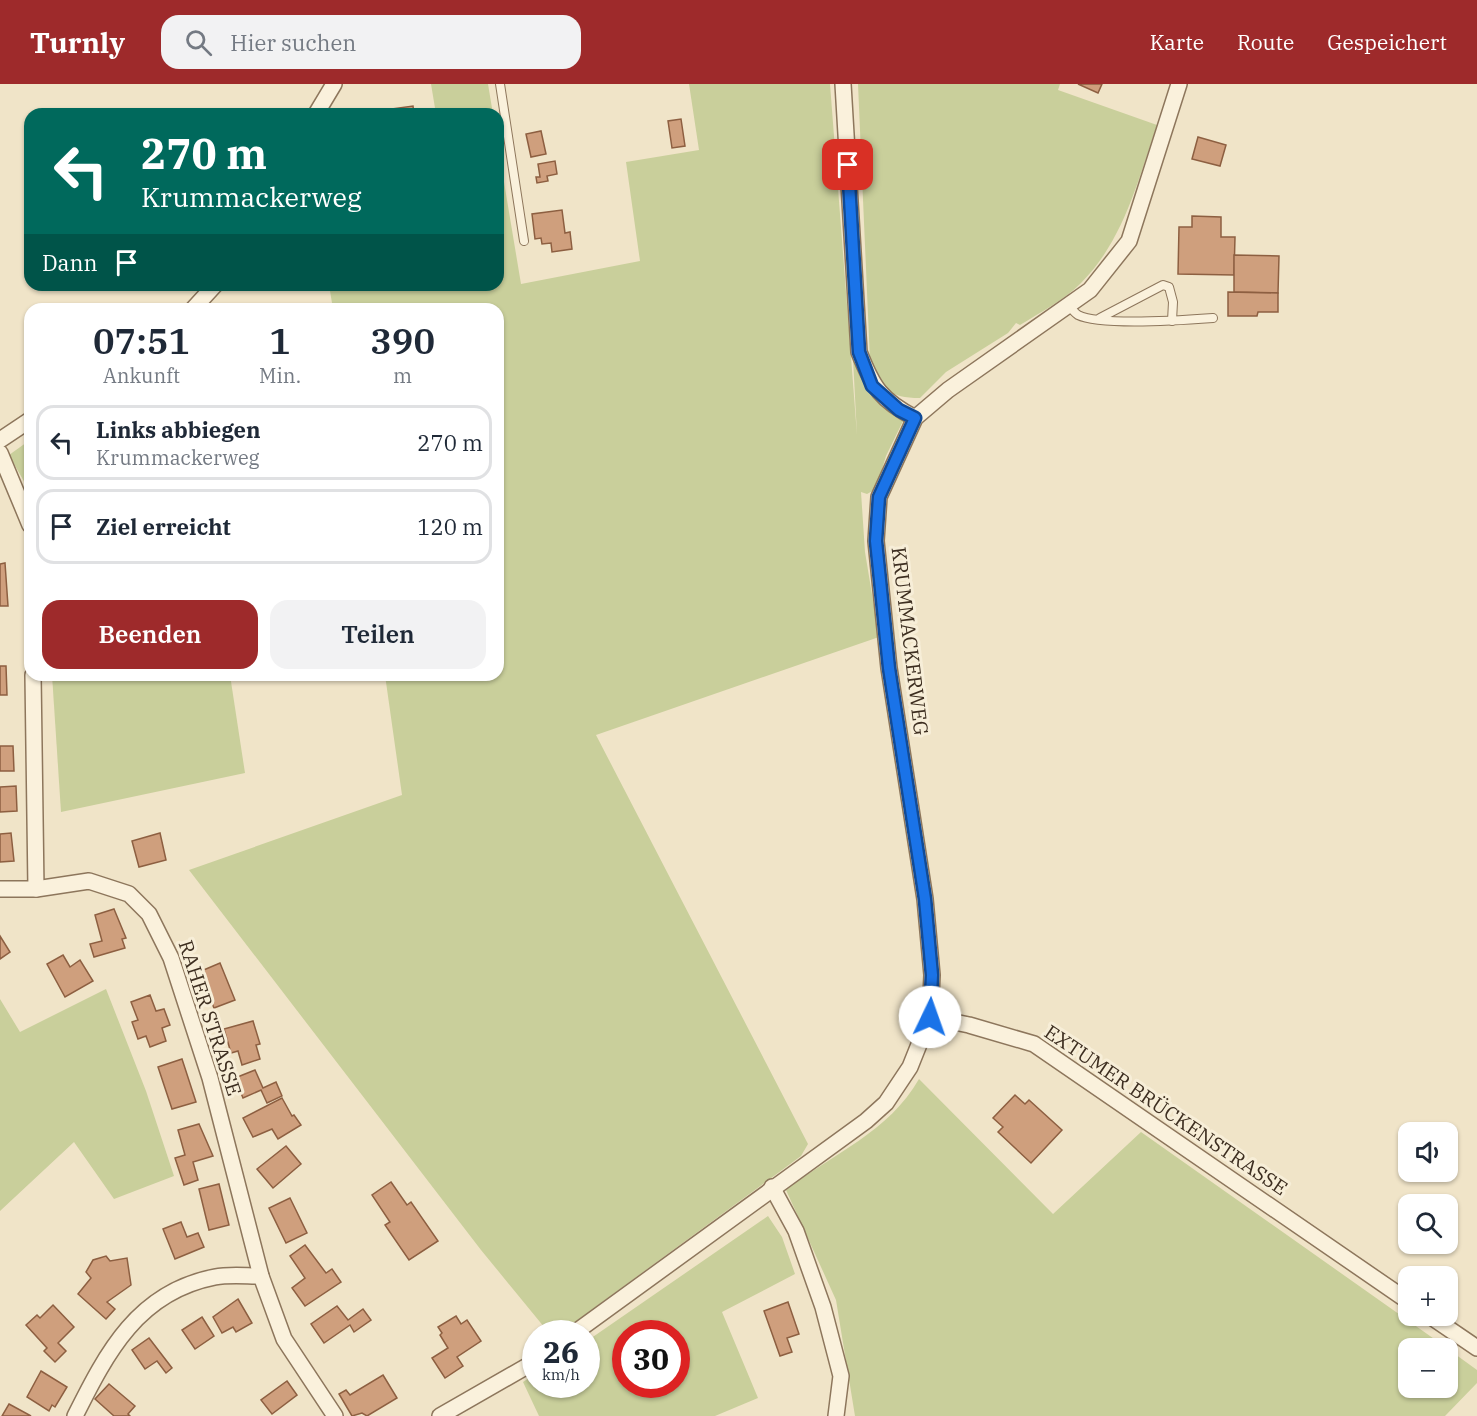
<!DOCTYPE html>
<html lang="de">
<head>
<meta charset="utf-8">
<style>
	body { margin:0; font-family:"IBM Plex Serif",serif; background:#f2f2f3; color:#1f2937; height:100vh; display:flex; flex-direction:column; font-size:22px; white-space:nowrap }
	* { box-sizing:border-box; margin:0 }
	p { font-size:20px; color:#747a83 }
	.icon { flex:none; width:33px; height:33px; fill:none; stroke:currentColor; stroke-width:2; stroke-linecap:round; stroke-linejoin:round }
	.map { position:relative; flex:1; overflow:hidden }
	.side { position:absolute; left:24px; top:219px; width:480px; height:378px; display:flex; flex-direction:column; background:#fff; border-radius:18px; box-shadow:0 2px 4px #0004 }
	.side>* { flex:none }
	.hud { position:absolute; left:24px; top:24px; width:480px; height:183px; border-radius:18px; box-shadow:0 2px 4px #0004; background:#00695c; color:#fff; overflow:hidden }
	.tools { position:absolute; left:1398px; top:1038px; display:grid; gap:12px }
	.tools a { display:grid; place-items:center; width:60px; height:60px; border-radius:12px; background:#fff; box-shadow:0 2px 4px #0004; font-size:30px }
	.speed { position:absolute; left:522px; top:1236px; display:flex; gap:12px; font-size:30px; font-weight:700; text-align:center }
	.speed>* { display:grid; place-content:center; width:78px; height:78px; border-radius:50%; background:#fff; box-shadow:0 2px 4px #0004; line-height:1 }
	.speed small { font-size:15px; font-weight:400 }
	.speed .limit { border:9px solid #d22; background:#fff; color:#111 }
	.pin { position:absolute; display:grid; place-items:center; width:51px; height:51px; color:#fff; margin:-26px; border-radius:12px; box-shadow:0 3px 9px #0006 }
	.me { position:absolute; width:66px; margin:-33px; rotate:3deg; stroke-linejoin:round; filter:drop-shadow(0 0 4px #0008) }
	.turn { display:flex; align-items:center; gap:21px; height:126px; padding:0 18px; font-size:27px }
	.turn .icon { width:78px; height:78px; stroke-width:2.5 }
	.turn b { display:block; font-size:42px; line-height:51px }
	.then { display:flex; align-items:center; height:57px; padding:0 18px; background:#0003; gap:12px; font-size:22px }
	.eta { display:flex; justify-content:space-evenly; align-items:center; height:102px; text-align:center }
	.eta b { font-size:36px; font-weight:600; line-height:42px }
	.primary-button { display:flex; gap:12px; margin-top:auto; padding:12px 18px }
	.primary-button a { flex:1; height:69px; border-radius:18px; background:#9e2a2b; color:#fff; font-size:24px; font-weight:600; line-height:69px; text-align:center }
	.primary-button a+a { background:#f2f2f3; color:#1f2937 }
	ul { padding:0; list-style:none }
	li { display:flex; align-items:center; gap:18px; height:75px; margin:0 12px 9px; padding:0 6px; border:3px solid #e0e1e3; border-radius:18px }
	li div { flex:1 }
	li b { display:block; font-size:22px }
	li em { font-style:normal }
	header { display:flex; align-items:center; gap:36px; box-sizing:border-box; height:84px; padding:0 30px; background:#9e2a2b; color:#fff }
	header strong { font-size:28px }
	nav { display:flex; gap:33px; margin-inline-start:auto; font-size:21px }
	.search { width:420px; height:54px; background:#f2f2f3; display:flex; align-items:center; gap:15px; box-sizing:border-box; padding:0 21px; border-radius:18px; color:#747a83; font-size:22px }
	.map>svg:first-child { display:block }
	.green { fill:#c9cf9b; fill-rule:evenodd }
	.building { fill:#cf9f7d; stroke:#8d5f41; stroke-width:1.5 }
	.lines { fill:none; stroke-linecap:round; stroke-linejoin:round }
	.service-casing { stroke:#8d765c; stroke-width:10 }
	.minor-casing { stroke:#8d765c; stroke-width:18 }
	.service { stroke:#faf1dc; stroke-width:8 }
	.minor { stroke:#faf1dc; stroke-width:15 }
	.route-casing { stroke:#114b97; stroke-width:15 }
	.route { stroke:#1a73e8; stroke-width:10 }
	.labels { text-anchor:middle; stroke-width:6; stroke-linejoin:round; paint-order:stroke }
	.street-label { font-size:20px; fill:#3d2e20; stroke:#f7eed8 }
</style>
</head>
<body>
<header>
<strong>Turnly</strong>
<div class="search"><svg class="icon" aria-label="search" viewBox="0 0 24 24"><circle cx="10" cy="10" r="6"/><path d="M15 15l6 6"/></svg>Hier suchen</div>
<nav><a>Karte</a><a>Route</a><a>Gespeichert</a></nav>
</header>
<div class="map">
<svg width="1477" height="1332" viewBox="0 0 1477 1332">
	<rect width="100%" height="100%" fill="#f0e4c8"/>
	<g class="green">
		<path d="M431 0H488L493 30H436Z"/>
		<path d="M689 0H830L857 351 853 275 869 307 903 337 886 372 876 405 867 410 861 408 865 468 879 553 596 651 808 1060 801 1072 560 1249H549L481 1166 189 786 402 711 385 591H498V225H333L329 201H498V62L521 200 640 177 626 78 699 66Z"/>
		<path d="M858 0H1060L1058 6 1157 41C1138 96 1124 156 1081 199 1064 216 1041 228 1020 241L1016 239 1008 249 946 288 920 314C889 314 882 305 870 277Z"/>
		<path d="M30 356V408L9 371Z"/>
		<path d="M52 591H230L245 689 61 728Z"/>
		<path d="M106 905 146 1007 174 1092 114 1115 74 1058 0 1127V915L20 948Z"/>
		<path d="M919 995 1053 1130 1141 1048 1447 1264H1408V1304H1448V1265L1477 1286V1299L1445 1332H855L836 1216 786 1106C832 1070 889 1048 919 995Z"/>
		<path d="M768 1132 782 1153 795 1190 722 1228 758 1314 715 1332H539L523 1298 535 1290 536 1300H586L587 1257ZM626 1250H676V1300H626Z"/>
	</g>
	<g class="building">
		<path d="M1078 0H1102L1098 9Z"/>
		<path d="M413 22 414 30H370L369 28Z"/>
		<path d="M681 35 685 62 672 64 668 37Z"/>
		<path d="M541 47 546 70 531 73 526 50Z"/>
		<path d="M1198 53 1226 61 1220 82 1192 75Z"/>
		<path d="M555 77 557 90 547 92 548 97 537 99 536 93H540L538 80Z"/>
		<path d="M562 126 565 149 570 148 572 165 552 168 551 159 542 160 541 154 535 155 532 130Z"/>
		<path d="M1192 132 1221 133V153H1235L1234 191 1178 190 1179 143H1192Z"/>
		<path d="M1234 171 1279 172 1278 209 1234 208Z"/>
		<path d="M1228 208 1278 209V228H1258L1257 232H1228Z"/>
		<path d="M5 479 8 522H0V480Z"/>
		<path d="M0 582H6L7 611H0Z"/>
		<path d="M0 662H13L14 687H0Z"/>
		<path d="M16 702 17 727 0 728V703Z"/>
		<path d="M11 749 14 777 0 778V750Z"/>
		<path d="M160 749 166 776 139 783 132 757Z"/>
		<path d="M114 825 126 854 122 855 125 864 94 873 90 860 102 857 95 831Z"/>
		<path d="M0 852 10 868 0 875Z"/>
		<path d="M63 871 70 883 80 876 93 897 65 913 47 880Z"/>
		<path d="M220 879 235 916 214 924 199 888Z"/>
		<path d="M150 911 156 927 164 925 170 941 162 944 166 957 150 963 146 952 138 955 132 938 138 936 131 918Z"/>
		<path d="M253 937 260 960 256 961 260 975 242 981 238 967 231 969 224 945Z"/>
		<path d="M182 975 196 1018 172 1025 158 983Z"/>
		<path d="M255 986 263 1004 276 998 282 1012 267 1019 261 1006 243 1014 235 994Z"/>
		<path d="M1015 1011 1025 1020 1029 1016 1062 1046 1031 1079 998 1048 1003 1043 993 1034Z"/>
		<path d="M282 1014 292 1032 294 1031 301 1041 278 1055 272 1045 253 1053 243 1034Z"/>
		<path d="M199 1040 213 1072 193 1078 198 1096 184 1101 175 1074 185 1071 178 1046Z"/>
		<path d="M286 1062 301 1080 273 1104 257 1085Z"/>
		<path d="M391 1098 407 1121 411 1118 438 1157 409 1176 385 1141 390 1138 372 1111Z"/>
		<path d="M219 1100 229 1141 209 1146 199 1105Z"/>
		<path d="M290 1114 307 1149 286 1159 269 1124Z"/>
		<path d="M181 1138 187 1153 198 1149 204 1163 175 1175 163 1145Z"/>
		<path d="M305 1161 326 1189 332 1185 341 1198 305 1222 292 1204 305 1194 290 1172Z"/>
		<path d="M106 1172 110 1177 127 1174 131 1201 107 1218 115 1225 106 1235 78 1210 91 1194 86 1188 93 1176Z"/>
		<path d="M238 1215 252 1239 236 1248 233 1243 222 1249 213 1233Z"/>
		<path d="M788 1218 799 1250 787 1254 792 1268 780 1272 764 1227Z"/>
		<path d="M53 1221 74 1243 58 1259 66 1267 55 1278 44 1267 47 1264 26 1241 37 1231 40 1234Z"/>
		<path d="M337 1222 348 1236 363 1225 371 1236 354 1248 350 1241 324 1259 311 1240Z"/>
		<path d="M456 1232 461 1240 467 1236 481 1257 457 1273 463 1282 445 1294 432 1274 448 1264 440 1251 442 1249 438 1243Z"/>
		<path d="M202 1233 214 1252 195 1265 182 1246Z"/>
		<path d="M149 1254 172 1284 166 1289 157 1277 145 1285 132 1266Z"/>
		<path d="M41 1287 67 1303 55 1323 52 1321 49 1327 27 1313Z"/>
		<path d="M383 1291 397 1314 367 1332 362 1329 352 1332 339 1310 346 1306 350 1311Z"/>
		<path d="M287 1297 297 1311 272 1330 261 1316Z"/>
		<path d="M109 1300 135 1322 128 1330 130 1332H114L95 1315Z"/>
		<path d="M9 1320 31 1332H2Z"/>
	</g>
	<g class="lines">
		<defs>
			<g id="service">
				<path d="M500 0 524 157"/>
				<path d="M1069 221C1071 224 1075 229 1078 231 1100 242 1186 236 1213 234"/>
				<path d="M1100 234 1163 201 1169 203 1173 218 1172 237"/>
			</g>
			<g id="minor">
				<path d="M843 0 859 268C873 304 881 316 915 334"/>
				<path d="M316 30 334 0"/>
				<path d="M193 225 215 201"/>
				<path d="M0 356 30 336"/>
				<path d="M0 369 30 441"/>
				<path d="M33 591 36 805"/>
				<path d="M0 805H36L89 797 129 810 149 830 171 874 210 994 261 1192 284 1255 335 1332"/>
				<path d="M930 933 969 941 1034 960 1408 1217"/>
				<path d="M772 1103 796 1147 823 1223 841 1292 836 1332"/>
				<path d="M1430 1232 1477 1264"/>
				<path d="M573 1250 866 1037 886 1019 910 983 930 933 932 891 925 815 889 584 876 457 879 413 915 334 948 306 1090 206 1129 157 1179 0"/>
				<path d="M75 1332C107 1268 138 1208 215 1193 229 1190 246 1192 261 1192"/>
				<path d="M440 1332 536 1277"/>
			</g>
		</defs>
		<use href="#service" class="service-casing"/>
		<use href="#minor" class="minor-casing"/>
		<use href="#service" class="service"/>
		<use href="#minor" class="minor"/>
	</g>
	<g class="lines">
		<defs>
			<path id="route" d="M848 81 859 268 872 302 899 326 915 334 879 413 876 457 889 584 925 815 932 891 930 933"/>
		</defs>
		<use href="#route" class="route-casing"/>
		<use href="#route" class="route"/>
	</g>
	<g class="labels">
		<g class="street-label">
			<text transform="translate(910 557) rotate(83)" y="7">KRUMMACKERWEG</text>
			<text transform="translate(210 934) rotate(72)" y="7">RAHER STRASSE</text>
			<text transform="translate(1166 1026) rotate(34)" y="7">EXTUMER BRÜCKENSTRASSE</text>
		</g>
	</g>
</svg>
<div class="tools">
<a><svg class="icon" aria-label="sound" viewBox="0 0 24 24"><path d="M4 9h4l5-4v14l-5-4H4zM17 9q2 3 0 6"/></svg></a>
<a><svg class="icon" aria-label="search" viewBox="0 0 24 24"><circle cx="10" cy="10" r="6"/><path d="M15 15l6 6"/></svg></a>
<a>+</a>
<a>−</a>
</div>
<div class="speed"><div>26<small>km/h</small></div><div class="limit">30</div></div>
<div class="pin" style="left:848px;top:81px;background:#d93025"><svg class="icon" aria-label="arrive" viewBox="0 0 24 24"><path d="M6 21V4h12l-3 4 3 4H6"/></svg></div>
<svg class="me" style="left:930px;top:933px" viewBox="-20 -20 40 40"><circle r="19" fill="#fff"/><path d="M0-13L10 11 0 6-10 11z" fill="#1a73e8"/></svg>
<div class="hud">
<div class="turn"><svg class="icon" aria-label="left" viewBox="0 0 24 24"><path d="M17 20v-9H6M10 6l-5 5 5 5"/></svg><div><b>270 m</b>Krummackerweg</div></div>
<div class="then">Dann<svg class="icon" aria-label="arrive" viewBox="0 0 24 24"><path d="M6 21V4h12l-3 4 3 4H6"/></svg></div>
</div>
<section class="side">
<div class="eta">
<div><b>07:51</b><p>Ankunft</p></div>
<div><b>1</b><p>Min.</p></div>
<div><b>390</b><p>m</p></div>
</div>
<ul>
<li><svg class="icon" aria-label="left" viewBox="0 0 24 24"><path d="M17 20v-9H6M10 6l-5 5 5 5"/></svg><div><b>Links abbiegen</b><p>Krummackerweg</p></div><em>270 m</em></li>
<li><svg class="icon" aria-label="arrive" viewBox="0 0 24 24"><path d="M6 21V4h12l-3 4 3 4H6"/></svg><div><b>Ziel erreicht</b></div><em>120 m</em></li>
</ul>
<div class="primary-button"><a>Beenden</a><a>Teilen</a></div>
</section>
</div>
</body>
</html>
